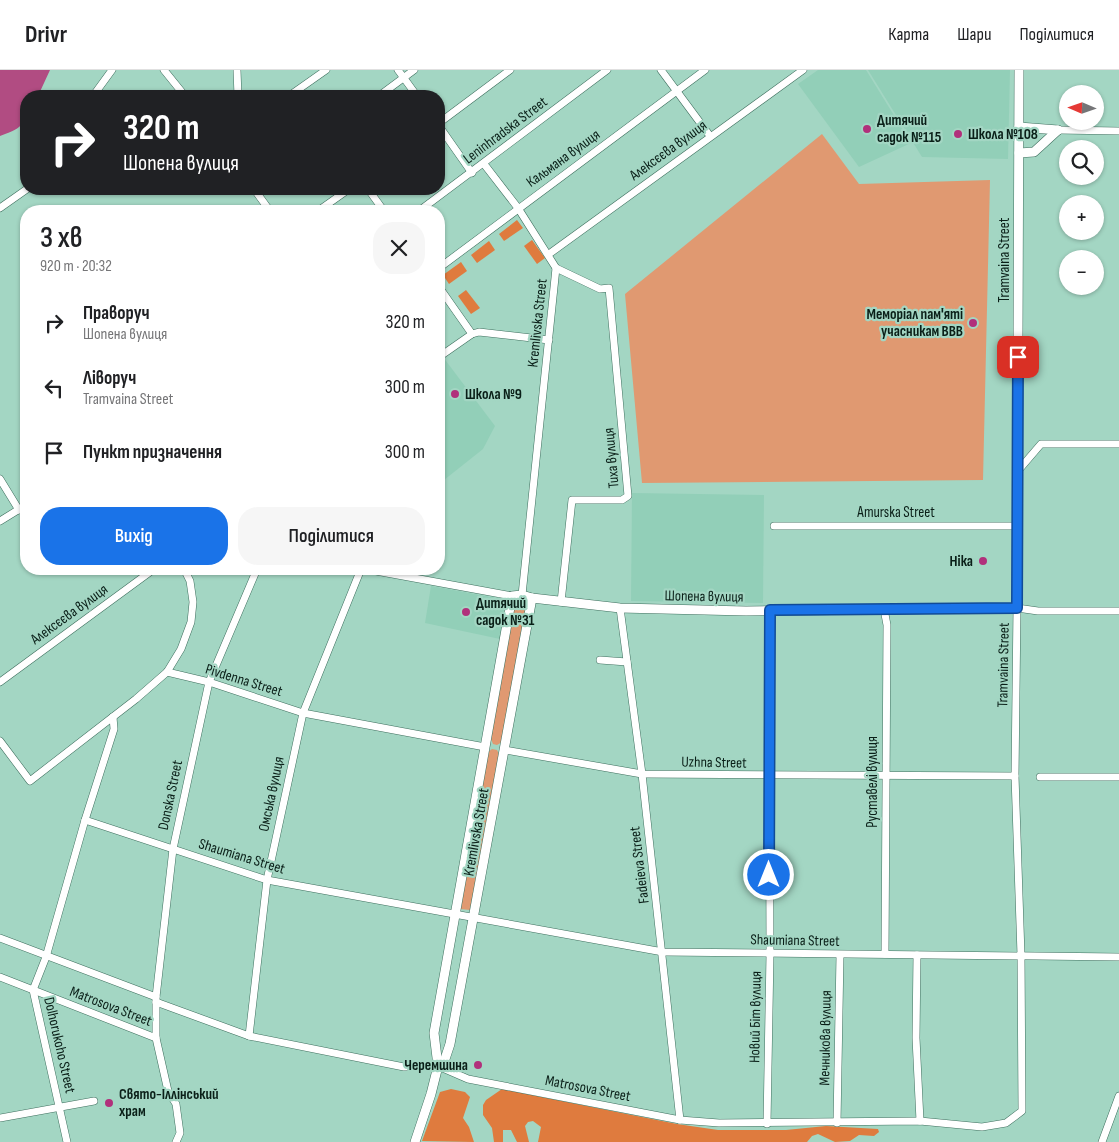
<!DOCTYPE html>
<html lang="uk">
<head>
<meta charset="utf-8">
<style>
	body { margin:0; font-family:"Sofia Sans Condensed",sans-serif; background:#f6f6f6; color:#202124; height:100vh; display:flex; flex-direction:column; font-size:19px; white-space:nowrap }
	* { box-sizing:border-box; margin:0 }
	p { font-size:16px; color:#757577 }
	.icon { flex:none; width:28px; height:28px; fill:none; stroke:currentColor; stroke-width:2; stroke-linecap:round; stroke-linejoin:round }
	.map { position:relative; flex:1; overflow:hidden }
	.panel { position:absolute; left:20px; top:135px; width:425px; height:370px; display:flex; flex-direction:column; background:#fff; border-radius:20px; box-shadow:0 1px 4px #0004 }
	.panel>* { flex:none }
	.banner { position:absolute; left:20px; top:20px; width:425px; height:105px; border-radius:20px; box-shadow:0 1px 4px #0004; background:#202124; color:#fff; overflow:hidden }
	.needle { width:32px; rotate:272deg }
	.buttons { position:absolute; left:1059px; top:15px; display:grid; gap:10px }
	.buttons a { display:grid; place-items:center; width:45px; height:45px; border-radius:50%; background:#fff; box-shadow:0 1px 4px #0004; font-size:25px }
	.pin { position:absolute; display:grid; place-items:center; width:42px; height:42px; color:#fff; margin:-21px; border-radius:10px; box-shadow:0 2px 8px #0006 }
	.me { position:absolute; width:55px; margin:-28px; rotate:0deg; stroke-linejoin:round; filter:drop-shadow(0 0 4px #0008) }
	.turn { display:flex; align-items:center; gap:18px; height:105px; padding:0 20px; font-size:22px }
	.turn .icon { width:65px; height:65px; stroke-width:2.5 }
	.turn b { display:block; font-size:35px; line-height:42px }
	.round { display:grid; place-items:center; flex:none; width:52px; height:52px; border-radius:20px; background:#f6f6f6 }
	.overview { display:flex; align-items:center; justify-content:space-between; height:85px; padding:0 20px }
	h1 { font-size:30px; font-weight:600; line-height:38px }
	.cta { display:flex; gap:10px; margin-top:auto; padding:10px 20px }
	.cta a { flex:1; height:58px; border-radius:20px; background:#1a73e8; color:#fff; font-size:20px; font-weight:600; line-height:58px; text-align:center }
	.cta a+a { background:#f6f6f6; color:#202124 }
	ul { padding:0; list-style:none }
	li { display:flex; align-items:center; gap:15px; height:65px; padding:0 20px }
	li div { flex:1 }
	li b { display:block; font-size:19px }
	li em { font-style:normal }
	header { display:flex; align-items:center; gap:30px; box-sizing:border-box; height:70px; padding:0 25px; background:#fff; border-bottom:1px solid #e0e0e0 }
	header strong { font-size:24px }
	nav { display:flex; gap:28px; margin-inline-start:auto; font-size:18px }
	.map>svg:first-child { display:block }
	.built { fill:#92cfb8 }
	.green { fill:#e09971 }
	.forest { fill:#df7b3e }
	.water { fill:#b14c82 }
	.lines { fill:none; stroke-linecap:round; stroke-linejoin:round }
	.minor-casing { stroke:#3e6f5e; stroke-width:8 }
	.tertiary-casing { stroke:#3e6f5e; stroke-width:10 }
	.minor { stroke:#fff; stroke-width:7 }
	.tertiary { stroke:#fff; stroke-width:9 }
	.route-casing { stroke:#114b97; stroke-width:12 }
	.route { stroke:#1a73e8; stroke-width:9 }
	.poi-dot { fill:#b1307b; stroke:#a3d6c3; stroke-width:2 }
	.labels { text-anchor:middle; stroke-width:4.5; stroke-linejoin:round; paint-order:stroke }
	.poi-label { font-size:15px; font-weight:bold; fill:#0a1f18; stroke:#a3d6c3; text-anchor:start }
	.street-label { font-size:15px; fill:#0a1f18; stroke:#a3d6c3 }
</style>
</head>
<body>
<header>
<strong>Drivr</strong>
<nav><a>Карта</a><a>Шари</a><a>Поділитися</a></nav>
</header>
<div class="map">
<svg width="1119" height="1072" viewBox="0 0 1119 1072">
	<rect width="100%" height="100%" fill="#a3d6c3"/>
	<g class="built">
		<path d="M818 0H866L911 73 859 97 798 14Z"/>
		<path d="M868 0H1010L1008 89 922 87Z"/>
		<path d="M443 287 495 356 483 379 439 414V291Z"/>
		<path d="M632 423 764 425 763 533 631 531Z"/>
		<path d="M431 516 507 530 500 569 425 553Z"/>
	</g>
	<g class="green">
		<path d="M822 64 859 114 990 110 983 410 642 413 625 224Z"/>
		<path d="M518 530H525L527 533 502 672 497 675 493 674 491 669 515 533Z"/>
		<path d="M492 679 497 680 499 684 470 840 460 839 488 682Z"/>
	</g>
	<g class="forest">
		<path d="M517 150 523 158 504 171 499 164Z"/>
		<path d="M532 170 545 188 537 194 524 176Z"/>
		<path d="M489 171 495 180 477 193 471 185Z"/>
		<path d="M461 192 467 201 449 214 443 205Z"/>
		<path d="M466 220 480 238 471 244 458 226Z"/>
		<path d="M451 1019 465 1022 470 1027 463 1048 469 1057 474 1072 422 1071 440 1022Z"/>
		<path d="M502 1019 677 1054 718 1060H786L826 1056 878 1059 879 1062 874 1066 859 1065 850 1071 835 1072 818 1064 812 1066 807 1072H538L541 1057 533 1051 528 1052 525 1056 529 1072H517L511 1060H503V1072H494L492 1058 483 1045V1035L486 1030Z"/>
	</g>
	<path class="water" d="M0 0H50L38 26H26C26 53 26 57 0 66Z"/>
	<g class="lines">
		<defs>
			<g id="minor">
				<path d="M164 0 185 26"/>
				<path d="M237 0 238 26"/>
				<path d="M398 0 417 26"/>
				<path d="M661 0 710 66"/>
				<path d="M93 26 112 0"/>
				<path d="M289 26 326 0"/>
				<path d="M379 26 414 0"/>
				<path d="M439 53 510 0"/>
				<path d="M439 56 472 103"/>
				<path d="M1058 60 1119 61"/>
				<path d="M484 94 518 138 556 198 522 525"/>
				<path d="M254 119 270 141"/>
				<path d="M368 119 384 141"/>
				<path d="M0 138 27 119"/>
				<path d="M318 141 349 119"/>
				<path d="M419 141 607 0"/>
				<path d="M549 184 803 0"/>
				<path d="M439 198 705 0"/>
				<path d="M556 198 600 219 609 218 628 426 622 430H572L561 532"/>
				<path d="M439 217 472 264"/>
				<path d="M439 287 472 264 479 262 549 270"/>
				<path d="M1017 402 1041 374H1119"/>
				<path d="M0 409 19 440"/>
				<path d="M0 451 26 435"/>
				<path d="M774 456H1017"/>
				<path d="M365 499 512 526"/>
				<path d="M620 538 642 704 680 1050"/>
				<path d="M884 539 887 555 885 884"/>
				<path d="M600 590 627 592"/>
				<path d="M167 602 209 612 303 643 485 677"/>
				<path d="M0 612 154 499"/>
				<path d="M0 671 30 711 136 629 167 602 181 579 191 552 193 532 190 511 184 499"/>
				<path d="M505 680 642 704 1015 706"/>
				<path d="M1040 707H1119"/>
				<path d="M85 750 267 810 663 882 1119 887"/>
				<path d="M0 868 156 927"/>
				<path d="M917 885 916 968 920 1051"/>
				<path d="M0 907 156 968"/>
				<path d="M156 932 249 966 404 997 438 996 468 1009 680 1050 719 1053 920 1051 982 1057 1006 1053 1022 1041 1021 885 1015 706 1017 538 1038 541H1119"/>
				<path d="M249 966 267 810 303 643 361 499"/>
				<path d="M0 1048 94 1031"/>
				<path d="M837 1053 840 885"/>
				<path d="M767 1054 770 884 769 540"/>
				<path d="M67 1072 33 920 46 887 85 750 114 659 113 647"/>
				<path d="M176 1072 180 1063 176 1034 168 1021 156 968V927L173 779 209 612 257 499"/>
				<path d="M1102 1072 1119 1026"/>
			</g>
			<g id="tertiary">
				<path d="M1019 57 1058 60"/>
				<path d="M1019 83 1034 82 1058 60"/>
				<path d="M438 996 445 989 450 974 532 528"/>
				<path d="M415 1072 431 1024 438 996 434 963 512 526 522 525 532 528 620 538 746 541 1017 538 1019 0"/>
			</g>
		</defs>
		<use href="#minor" class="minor-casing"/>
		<use href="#tertiary" class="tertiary-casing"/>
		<use href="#minor" class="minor"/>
		<use href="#tertiary" class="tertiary"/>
	</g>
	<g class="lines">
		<defs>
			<path id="route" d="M769 805 770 540 1017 538 1018 287"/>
		</defs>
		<use href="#route" class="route-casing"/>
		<use href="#route" class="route"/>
	</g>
	<g class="poi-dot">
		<circle cx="867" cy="59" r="5"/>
		<circle cx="958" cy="64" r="5"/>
		<circle cx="973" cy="253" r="5"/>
		<circle cx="455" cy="324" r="5"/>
		<circle cx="983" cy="491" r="5"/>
		<circle cx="466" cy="542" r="5"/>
		<circle cx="478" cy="995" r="5"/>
		<circle cx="109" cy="1033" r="5"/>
	</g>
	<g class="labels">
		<g class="poi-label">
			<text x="877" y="55">Дитячий<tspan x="877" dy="17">садок №115</tspan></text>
			<text x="968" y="69">Школа №108</text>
			<text x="963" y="249" text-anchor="end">Меморіал пам'яті<tspan x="963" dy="17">учасникам ВВВ</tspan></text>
			<text x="465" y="329">Школа №9</text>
			<text x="973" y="496" text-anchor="end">Ніка</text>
			<text x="476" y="538">Дитячий<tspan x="476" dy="17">садок №31</tspan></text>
			<text x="468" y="1000" text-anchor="end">Черемшина</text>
			<text x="119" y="1029">Свято-Іллінський<tspan x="119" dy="17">храм</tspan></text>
		</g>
		<g class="street-label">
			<text transform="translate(505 60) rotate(-37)" y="5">Leninhradska Street</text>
			<text transform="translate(668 80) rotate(-36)" y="5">Алексєєва вулиця</text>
			<text transform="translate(563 88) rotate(-36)" y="5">Кальмана вулиця</text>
			<text transform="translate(1004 190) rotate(-90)" y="5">Tramvaina Street</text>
			<text transform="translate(537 253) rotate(-84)" y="5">Kremlivska Street</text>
			<text transform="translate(611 388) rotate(-95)" y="5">Тиха вулиця</text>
			<text x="896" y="447">Amurska Street</text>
			<text transform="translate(704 526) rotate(1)" y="5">Шопена вулиця</text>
			<text transform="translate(69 544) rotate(-36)" y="5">Алексєєва вулиця</text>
			<text transform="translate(1003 595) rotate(-89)" y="5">Tramvaina Street</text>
			<text transform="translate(244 610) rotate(17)" y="5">Pivdenna Street</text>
			<text transform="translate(714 692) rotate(1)" y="5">Uzhna Street</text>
			<text transform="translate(872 712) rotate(-90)" y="5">Руставелі вулиця</text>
			<text transform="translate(271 724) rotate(-78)" y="5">Омська вулиця</text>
			<text transform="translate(170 725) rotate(-78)" y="5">Donska Street</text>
			<text transform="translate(476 762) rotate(-80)" y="5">Kremlivska Street</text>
			<text transform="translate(242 786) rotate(17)" y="5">Shaumiana Street</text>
			<text transform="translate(639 795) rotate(-97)" y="5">Fadeieva Street</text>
			<text transform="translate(795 870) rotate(1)" y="5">Shaumiana Street</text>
			<text transform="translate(111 936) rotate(21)" y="5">Matrosova Street</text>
			<text transform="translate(755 947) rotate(-89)" y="5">Новий Біт вулиця</text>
			<text transform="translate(825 968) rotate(-89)" y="5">Мечникова вулиця</text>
			<text transform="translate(60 975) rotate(77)" y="5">Dolhorukoho Street</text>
			<text transform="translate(588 1018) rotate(11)" y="5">Matrosova Street</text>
		</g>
	</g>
</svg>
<div class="buttons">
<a><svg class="needle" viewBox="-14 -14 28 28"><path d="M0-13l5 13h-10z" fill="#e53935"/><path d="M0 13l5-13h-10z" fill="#757577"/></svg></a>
<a><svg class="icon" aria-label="search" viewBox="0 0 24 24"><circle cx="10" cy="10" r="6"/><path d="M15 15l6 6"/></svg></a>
<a>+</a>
<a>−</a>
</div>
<div class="pin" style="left:1018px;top:287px;background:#d93025"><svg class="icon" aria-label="arrive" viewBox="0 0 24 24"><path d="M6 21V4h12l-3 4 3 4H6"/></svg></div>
<svg class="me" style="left:769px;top:805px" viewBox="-20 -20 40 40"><circle r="17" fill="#1a73e8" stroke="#fff" stroke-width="3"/><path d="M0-11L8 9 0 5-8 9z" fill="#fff"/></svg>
<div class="banner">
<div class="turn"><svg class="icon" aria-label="right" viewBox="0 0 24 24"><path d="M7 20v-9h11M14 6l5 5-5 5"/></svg><div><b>320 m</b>Шопена вулиця</div></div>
</div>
<section class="panel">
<div class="overview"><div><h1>3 хв</h1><p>920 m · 20:32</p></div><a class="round"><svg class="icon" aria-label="close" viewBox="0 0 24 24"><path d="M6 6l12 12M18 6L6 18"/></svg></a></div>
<ul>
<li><svg class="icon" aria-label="right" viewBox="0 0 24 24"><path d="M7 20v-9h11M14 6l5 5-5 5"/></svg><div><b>Праворуч</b><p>Шопена вулиця</p></div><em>320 m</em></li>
<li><svg class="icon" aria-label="left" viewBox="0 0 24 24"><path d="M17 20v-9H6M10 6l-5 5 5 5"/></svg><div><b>Ліворуч</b><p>Tramvaina Street</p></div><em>300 m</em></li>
<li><svg class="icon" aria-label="arrive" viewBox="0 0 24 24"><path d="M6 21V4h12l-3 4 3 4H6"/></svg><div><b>Пункт призначення</b></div><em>300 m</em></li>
</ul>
<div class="cta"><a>Вихід</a><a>Поділитися</a></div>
</section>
</div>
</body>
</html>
